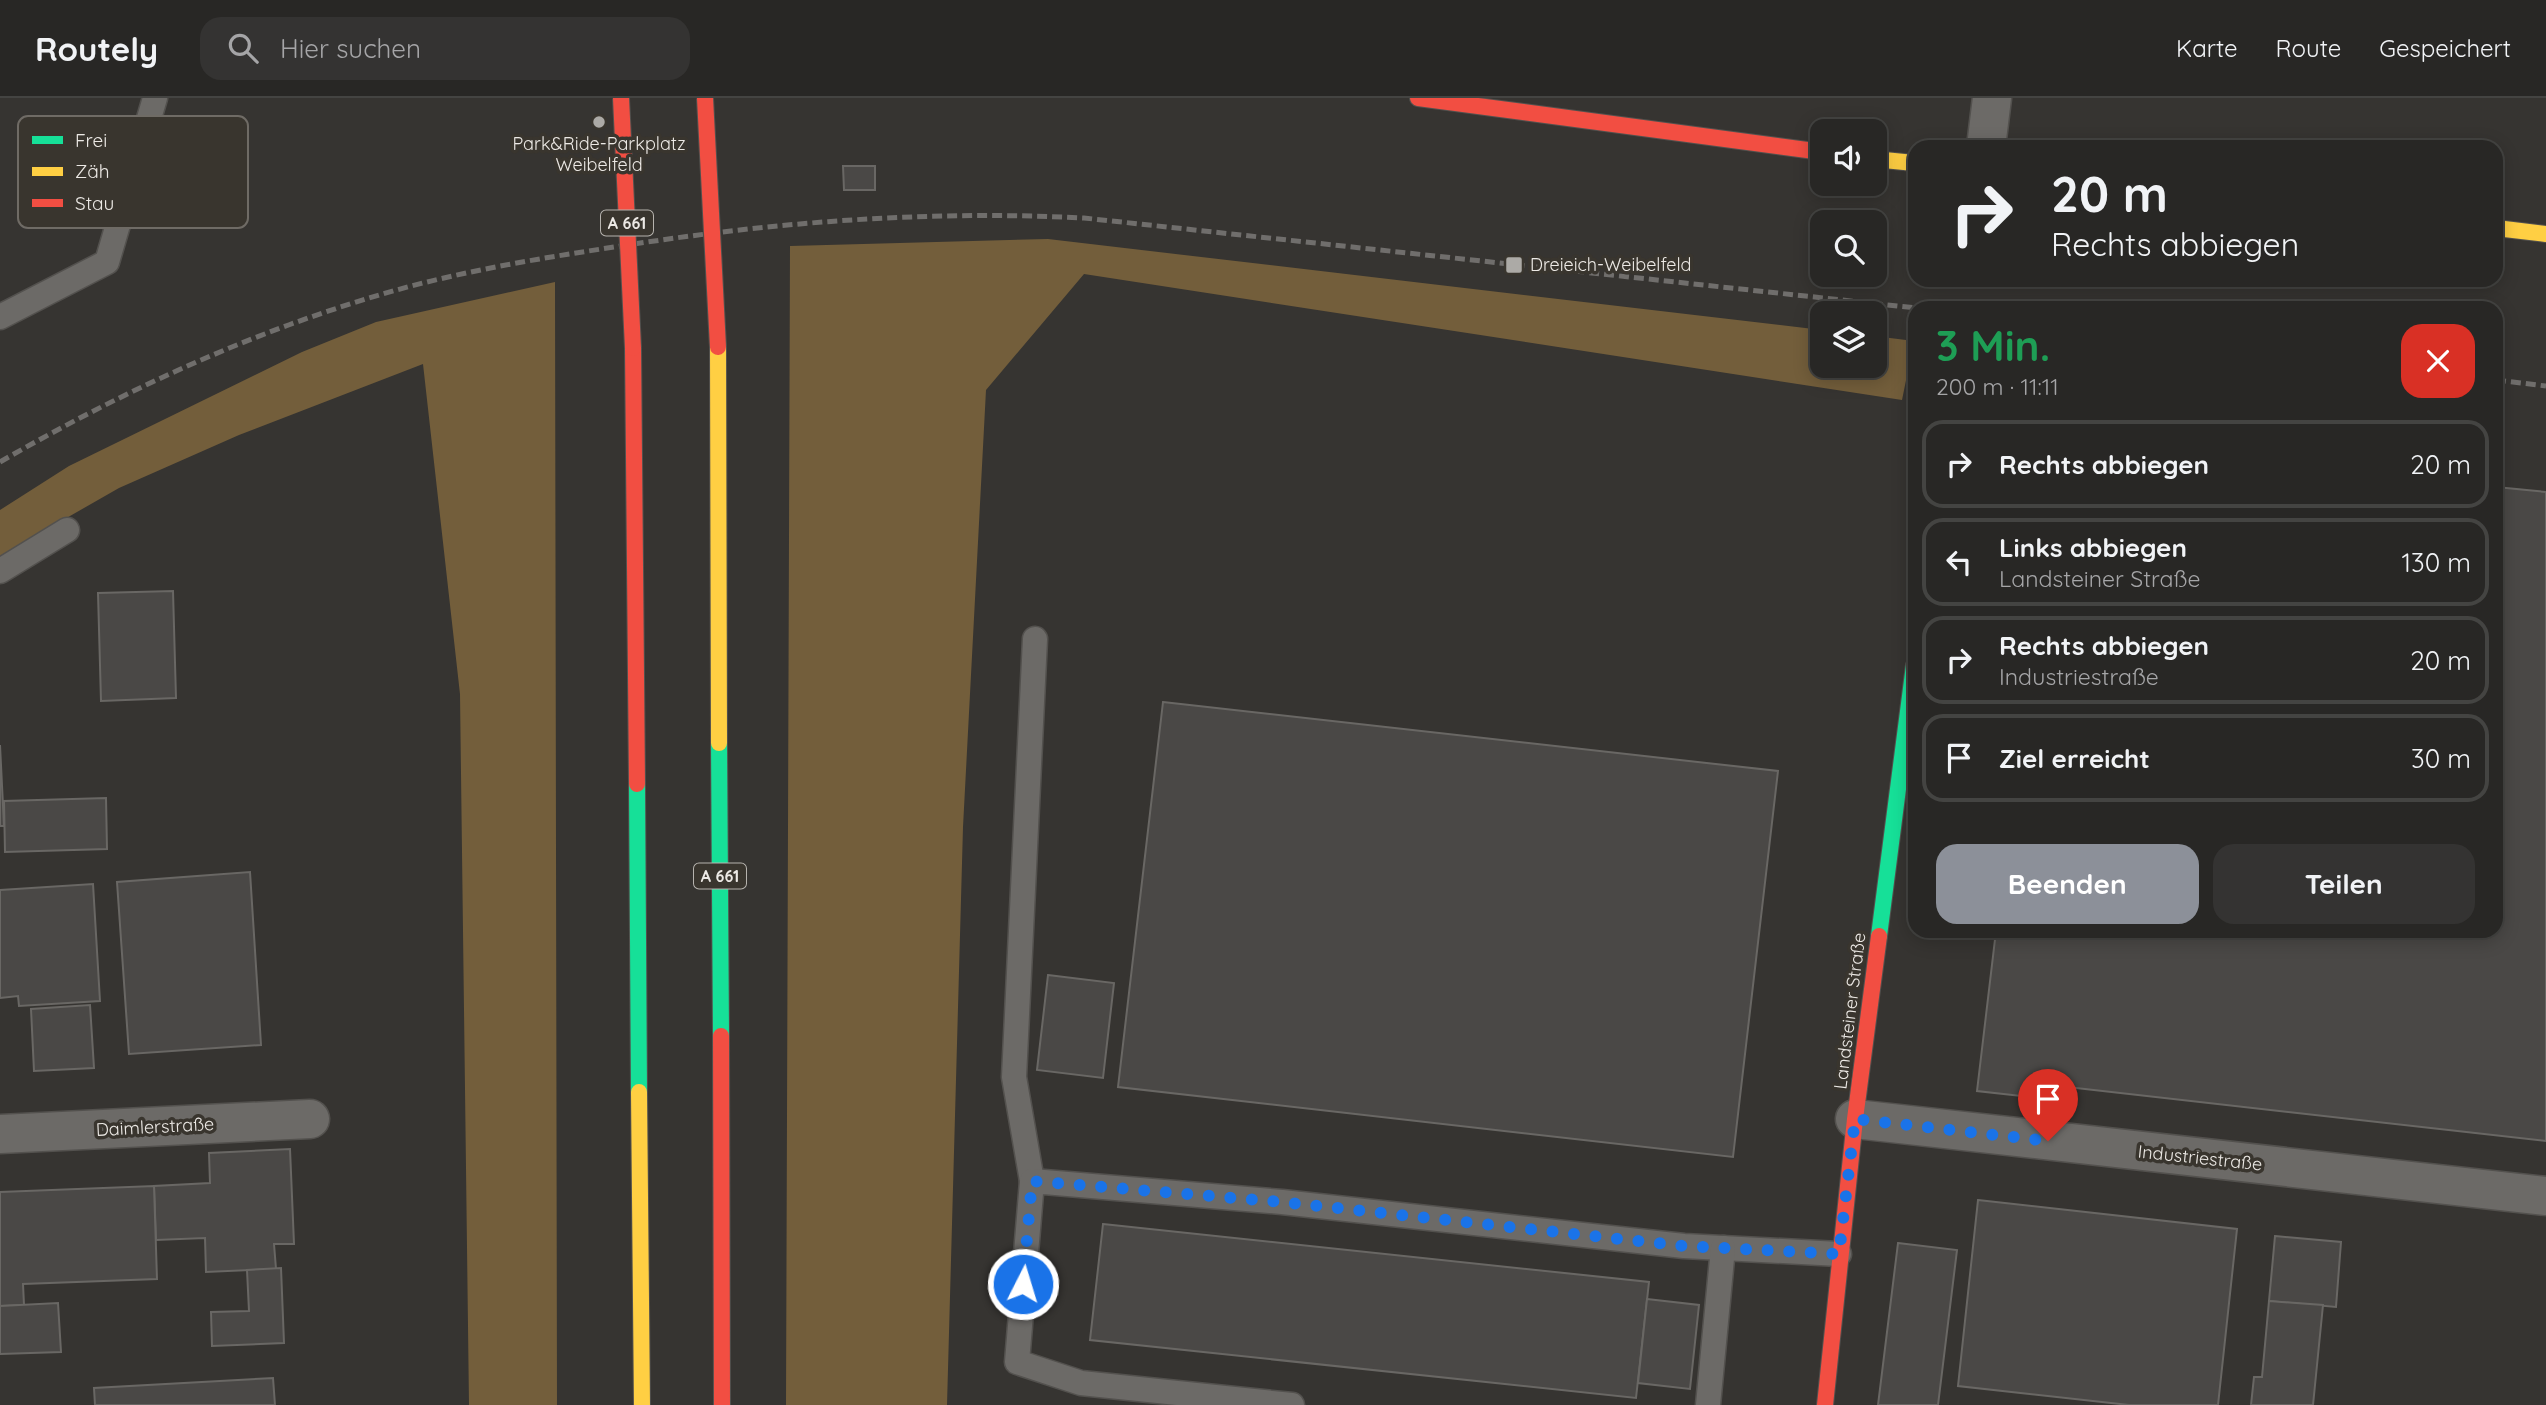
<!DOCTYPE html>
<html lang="de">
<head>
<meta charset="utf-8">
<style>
	body { margin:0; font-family:Quicksand,sans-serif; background:#343332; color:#f1f3f6; height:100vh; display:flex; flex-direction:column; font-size:26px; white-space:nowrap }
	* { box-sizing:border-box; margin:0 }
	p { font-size:23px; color:#a5a5a7 }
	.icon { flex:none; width:38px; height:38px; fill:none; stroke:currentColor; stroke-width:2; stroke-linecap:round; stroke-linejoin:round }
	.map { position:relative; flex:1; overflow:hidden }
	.panel { position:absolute; left:1908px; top:203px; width:595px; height:637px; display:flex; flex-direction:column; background:#282725; border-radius:21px; box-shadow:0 4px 18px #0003,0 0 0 2px #444442 }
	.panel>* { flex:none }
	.guide { position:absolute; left:1908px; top:42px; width:595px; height:147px; border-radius:21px; box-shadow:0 4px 18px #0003,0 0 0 2px #444442; background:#282725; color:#f1f3f6; overflow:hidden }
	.controls { position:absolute; left:1810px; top:21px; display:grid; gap:14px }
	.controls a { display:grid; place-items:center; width:77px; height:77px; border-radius:14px; background:#282725; box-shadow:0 4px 18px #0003,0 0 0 2px #444442; font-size:35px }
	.pin { position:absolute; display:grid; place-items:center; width:60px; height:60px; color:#fff; margin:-72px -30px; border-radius:50% 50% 50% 0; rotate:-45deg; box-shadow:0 0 7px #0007 }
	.pin .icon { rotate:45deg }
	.me { position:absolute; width:77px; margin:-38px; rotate:5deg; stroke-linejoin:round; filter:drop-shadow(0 0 5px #0008) }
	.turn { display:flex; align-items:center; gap:24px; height:147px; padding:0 28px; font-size:32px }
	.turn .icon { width:91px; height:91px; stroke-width:2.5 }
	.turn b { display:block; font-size:49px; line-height:60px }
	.round { display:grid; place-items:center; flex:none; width:74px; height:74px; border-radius:21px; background:#343332 }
	.summary { display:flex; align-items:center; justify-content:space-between; height:119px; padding:0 28px }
	h1 { font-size:42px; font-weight:700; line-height:52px; color:#1e9e55 }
	.cta { display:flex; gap:14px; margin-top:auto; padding:14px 28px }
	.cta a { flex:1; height:80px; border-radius:21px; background:#8c9099; color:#fff; font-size:28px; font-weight:700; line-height:80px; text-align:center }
	.cta a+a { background:#343332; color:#f1f3f6 }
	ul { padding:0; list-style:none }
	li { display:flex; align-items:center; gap:21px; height:88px; margin:0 14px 10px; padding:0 14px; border:4px solid #444442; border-radius:21px }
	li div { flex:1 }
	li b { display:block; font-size:26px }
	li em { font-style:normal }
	header { display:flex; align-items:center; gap:42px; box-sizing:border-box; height:98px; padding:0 35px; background:#282725; border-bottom:2px solid #444442 }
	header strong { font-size:33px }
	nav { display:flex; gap:38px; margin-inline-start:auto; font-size:24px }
	.search { width:490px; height:63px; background:#343332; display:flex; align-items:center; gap:18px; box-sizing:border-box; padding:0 24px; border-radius:21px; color:#a5a5a7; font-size:26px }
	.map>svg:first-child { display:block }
	.forest { fill:#735e3b }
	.building { fill:#4a4846; stroke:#696764; stroke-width:2 }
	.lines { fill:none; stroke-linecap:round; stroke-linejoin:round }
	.lane-casing { stroke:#53514e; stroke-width:27 }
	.street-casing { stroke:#53514e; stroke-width:41 }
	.fast-casing { stroke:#53514e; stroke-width:18 }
	.slow-casing { stroke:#53514e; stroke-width:18 }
	.jam-casing { stroke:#53514e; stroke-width:18 }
	.lane { stroke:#6c6a67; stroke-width:24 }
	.street { stroke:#6c6a67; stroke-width:38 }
	.fast { stroke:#16e098; stroke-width:16 }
	.slow { stroke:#ffcf43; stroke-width:16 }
	.jam { stroke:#f24e42; stroke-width:16 }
	.rail { stroke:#706e6c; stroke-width:5; stroke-dasharray:10 5; stroke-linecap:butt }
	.jam-bridge-casing { stroke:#53514e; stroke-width:18; stroke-linecap:butt }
	.jam-bridge { stroke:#f24e42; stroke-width:16 }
	.route { stroke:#1a73e8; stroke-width:12; stroke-dasharray:0 21.6 }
	.poi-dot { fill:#acaaa6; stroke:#39352e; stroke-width:2.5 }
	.labels { text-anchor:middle; stroke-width:7; stroke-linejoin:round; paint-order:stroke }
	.shield { fill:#39352e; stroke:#b6b3ae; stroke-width:2 }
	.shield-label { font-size:16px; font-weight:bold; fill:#ece9e5 }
	.poi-label { font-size:18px; fill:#ece9e5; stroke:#39352e }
	.street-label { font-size:18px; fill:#ece9e5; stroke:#39352e }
	.key { fill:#39352e; stroke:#6f6b65; stroke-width:2 }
	.key-label { font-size:19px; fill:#ece9e5 }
</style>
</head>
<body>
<header>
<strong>Routely</strong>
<div class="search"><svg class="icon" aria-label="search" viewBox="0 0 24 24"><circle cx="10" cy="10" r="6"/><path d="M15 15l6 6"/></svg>Hier suchen</div>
<nav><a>Karte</a><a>Route</a><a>Gespeichert</a></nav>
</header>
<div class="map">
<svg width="2546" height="1307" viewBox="0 0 2546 1307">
	<rect width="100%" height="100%" fill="#363431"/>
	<g class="forest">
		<path d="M1048 141 1822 232V268H1874V238L1914 243 1902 302 1084 176 986 292 963 729 947 1307H786L790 148Z"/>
		<path d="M555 184 557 1307H469L460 596 423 266 239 337 119 390 0 458V412L69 368 302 254 376 224Z"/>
	</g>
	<g class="building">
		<path d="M843 68H875V92H844Z"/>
		<path d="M2496 389 2546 394V1043L2032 985 2030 999 1977 993 1996 833H2496Z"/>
		<path d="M173 493 176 600 101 603 98 495Z"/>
		<path d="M1163 604 1778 673 1733 1059 1118 989Z"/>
		<path d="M0 647 4 728H0Z"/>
		<path d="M106 700 107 751 5 754 4 703Z"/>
		<path d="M250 774 261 947 129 956 117 784Z"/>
		<path d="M93 786 100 903 19 908 18 898 0 900V792Z"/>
		<path d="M1048 877 1114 885 1103 980 1037 972Z"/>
		<path d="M90 907 94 970 34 973 31 911Z"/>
		<path d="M290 1051 294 1146H274L276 1171 206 1174 205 1140 156 1142 154 1088 210 1085 209 1055Z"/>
		<path d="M154 1088 157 1181 23 1186 24 1207 0 1208V1094Z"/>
		<path d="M1978 1102 2237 1131 2218 1307H2129L1958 1288Z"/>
		<path d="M1103 1126 1649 1184 1636 1300 1090 1242Z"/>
		<path d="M2275 1138 2341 1144 2336 1209 2269 1203Z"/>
		<path d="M1898 1145 1957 1152 1938 1307H1878Z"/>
		<path d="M281 1170 284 1245 212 1248 211 1214 249 1213 247 1172Z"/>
		<path d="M1647 1201 1699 1207 1690 1291 1638 1285Z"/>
		<path d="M2269 1203 2323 1207 2313 1307H2251L2254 1279H2262Z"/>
		<path d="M58 1205 61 1254 0 1256V1208Z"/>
		<path d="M273 1280 275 1307H95L94 1290Z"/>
	</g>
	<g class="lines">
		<defs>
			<g id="lane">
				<path d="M0 219 107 164 155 0"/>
				<path d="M0 473 67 432"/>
				<path d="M1032 1083 1014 979 1035 541"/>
				<path d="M1292 1307 1081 1285 1017 1264 1032 1083 1282 1104 1684 1148 1839 1156"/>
				<path d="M1708 1307 1723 1150"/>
			</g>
			<g id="street">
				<path d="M1986 49 1992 0"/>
				<path d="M1855 1021 2546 1098"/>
				<path d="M0 1036 310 1021"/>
			</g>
			<g id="fast">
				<path d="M719 645 721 938"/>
				<path d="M637 686 639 994"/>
				<path d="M1879 838 1914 567"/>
			</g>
			<g id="slow">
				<path d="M1874 61 1914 65"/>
				<path d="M2496 130 2546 136"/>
				<path d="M718 249 719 645"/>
				<path d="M639 994 642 1307"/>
			</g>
			<g id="jam">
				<path d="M1418 0 1822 54"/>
				<path d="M633 250 637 686"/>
				<path d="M721 938 722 1307"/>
				<path d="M1825 1307 1855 1021 1879 838"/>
			</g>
		</defs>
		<use href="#lane" class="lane-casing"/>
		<use href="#street" class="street-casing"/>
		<use href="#fast" class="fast-casing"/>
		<use href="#slow" class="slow-casing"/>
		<use href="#jam" class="jam-casing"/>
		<use href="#lane" class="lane"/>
		<use href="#street" class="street"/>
		<use href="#fast" class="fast"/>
		<use href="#slow" class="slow"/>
		<use href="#jam" class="jam"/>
		<g class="rail">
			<path d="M2496 282 2546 288"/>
			<path d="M0 364C116 297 238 240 366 201 449 175 535 161 621 148 775 124 927 112 1084 120L1916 210"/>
		</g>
		<defs>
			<g id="jam-bridge">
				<path d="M621 0 633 250"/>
				<path d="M705 0 718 249"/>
			</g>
		</defs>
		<use href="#jam-bridge" class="jam-bridge-casing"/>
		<use href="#jam-bridge" class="jam-bridge"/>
	</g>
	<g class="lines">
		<path class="route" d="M1023 1186 1032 1083 1282 1104 1684 1148 1839 1156 1855 1021 2048 1043"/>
	</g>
	<g class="poi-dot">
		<circle cx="599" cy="24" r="7"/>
		<rect x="1505" y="158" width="18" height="18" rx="3.5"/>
	</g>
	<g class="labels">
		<g class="shield">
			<rect x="601" y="112.5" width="52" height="25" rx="5"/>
			<rect x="694" y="765.5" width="52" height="25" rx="5"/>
		</g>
		<g class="shield-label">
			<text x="627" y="131">A 661</text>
			<text x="720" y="784">A 661</text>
		</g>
		<g class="poi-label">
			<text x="599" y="52">Park&amp;Ride-Parkplatz<tspan x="599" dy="21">Weibelfeld</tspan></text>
			<text x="1530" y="173" text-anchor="start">Dreieich-Weibelfeld</text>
		</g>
		<g class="street-label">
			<text transform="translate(1850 913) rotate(-83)" y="6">Landsteiner Straße</text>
			<text transform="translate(155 1029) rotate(-3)" y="6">Daimlerstraße</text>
			<text transform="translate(2200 1060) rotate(6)" y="6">Industriestraße</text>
		</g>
	</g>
	<rect x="18" y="18" width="230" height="112" rx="10" class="key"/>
	<rect x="32" y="38" width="31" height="8" fill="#16e098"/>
	<rect x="32" y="69" width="31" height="9" fill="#ffcf43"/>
	<rect x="32" y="101" width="31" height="8" fill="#f24e42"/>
	<g class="key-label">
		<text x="75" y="49">Frei</text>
		<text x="75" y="80">Zäh</text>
		<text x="75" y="112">Stau</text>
	</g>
</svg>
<div class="controls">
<a><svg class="icon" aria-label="sound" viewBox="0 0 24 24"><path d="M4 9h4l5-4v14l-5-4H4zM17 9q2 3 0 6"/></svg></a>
<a><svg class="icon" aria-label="search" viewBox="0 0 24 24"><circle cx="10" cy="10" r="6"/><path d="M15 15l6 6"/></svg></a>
<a><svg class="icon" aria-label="layers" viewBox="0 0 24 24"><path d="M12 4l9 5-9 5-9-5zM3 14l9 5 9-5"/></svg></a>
</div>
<div class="pin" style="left:2048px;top:1043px;background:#d93025"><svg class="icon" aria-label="arrive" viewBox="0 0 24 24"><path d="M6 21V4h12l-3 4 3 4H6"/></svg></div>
<svg class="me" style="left:1023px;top:1186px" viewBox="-20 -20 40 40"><circle r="17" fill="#1a73e8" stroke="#fff" stroke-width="3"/><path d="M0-11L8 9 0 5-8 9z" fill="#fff"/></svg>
<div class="guide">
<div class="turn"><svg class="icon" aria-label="right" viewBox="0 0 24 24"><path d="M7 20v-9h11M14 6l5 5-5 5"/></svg><div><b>20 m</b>Rechts abbiegen</div></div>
</div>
<section class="panel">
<div class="summary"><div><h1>3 Min.</h1><p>200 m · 11:11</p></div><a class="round" style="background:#d93025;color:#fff"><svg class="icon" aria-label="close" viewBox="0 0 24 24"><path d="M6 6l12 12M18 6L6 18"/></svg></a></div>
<ul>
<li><svg class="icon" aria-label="right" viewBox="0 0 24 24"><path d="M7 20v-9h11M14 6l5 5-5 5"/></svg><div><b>Rechts abbiegen</b></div><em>20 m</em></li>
<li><svg class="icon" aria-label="left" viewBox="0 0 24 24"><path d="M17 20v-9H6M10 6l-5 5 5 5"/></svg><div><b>Links abbiegen</b><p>Landsteiner Straße</p></div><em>130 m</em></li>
<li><svg class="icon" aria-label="right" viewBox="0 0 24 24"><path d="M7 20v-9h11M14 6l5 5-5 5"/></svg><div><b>Rechts abbiegen</b><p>Industriestraße</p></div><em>20 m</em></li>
<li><svg class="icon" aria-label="arrive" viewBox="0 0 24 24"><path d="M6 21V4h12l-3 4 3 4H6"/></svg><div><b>Ziel erreicht</b></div><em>30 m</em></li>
</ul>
<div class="cta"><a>Beenden</a><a>Teilen</a></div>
</section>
</div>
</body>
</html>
